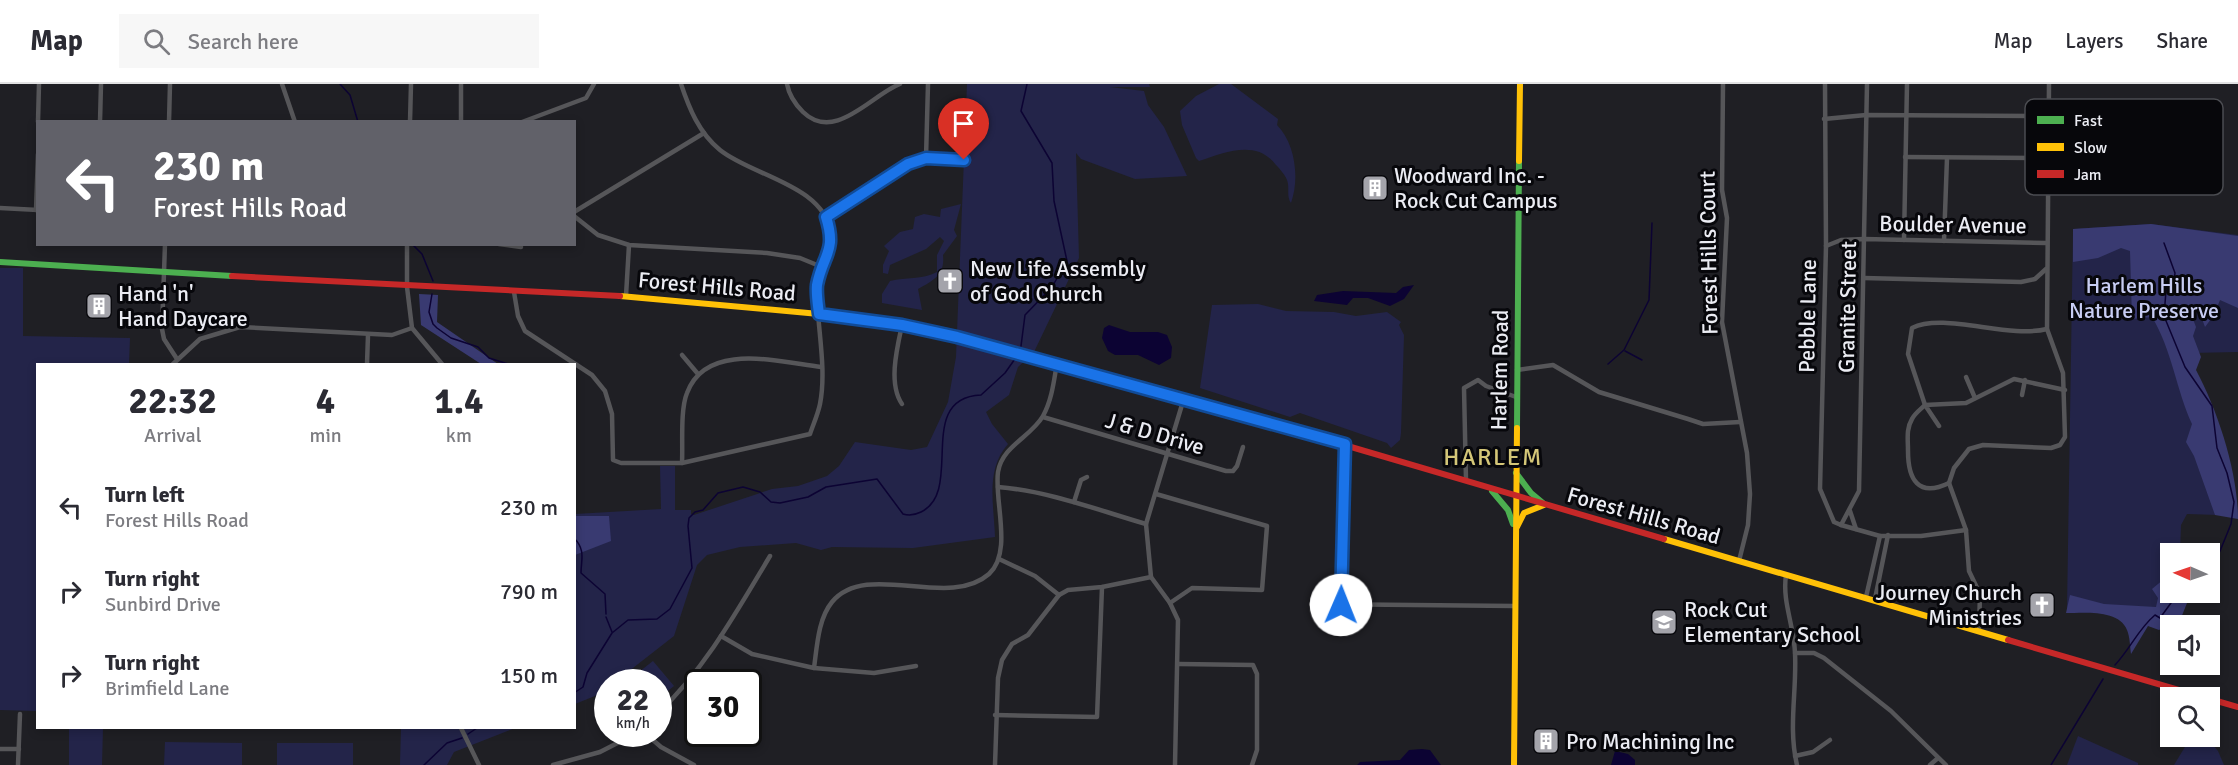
<!DOCTYPE html>
<html lang="en">
<head>
<meta charset="utf-8">
<style>
	body { margin:0; font-family:Signika,sans-serif; background:#f7f7f7; color:#2b2b33; height:100vh; display:flex; flex-direction:column; font-size:22px; white-space:nowrap }
	* { box-sizing:border-box; margin:0 }
	p { font-size:20px; color:#7c7c81 }
	.icon { flex:none; width:33px; height:33px; fill:none; stroke:currentColor; stroke-width:2; stroke-linecap:round; stroke-linejoin:round }
	.map { position:relative; flex:1; overflow:hidden }
	.drawer { position:absolute; left:36px; top:279px; width:540px; height:366px; display:flex; flex-direction:column; background:#fff; border-radius:0px; box-shadow:0 3px 9px #0003 }
	.drawer>* { flex:none }
	.hud { position:absolute; left:36px; top:36px; width:540px; height:126px; border-radius:0px; box-shadow:0 3px 9px #0003; background:#616169; color:#fff; overflow:hidden }
	.needle { width:39px; rotate:272deg }
	.controls { position:absolute; left:2160px; top:459px; display:grid; gap:12px }
	.controls a { display:grid; place-items:center; width:60px; height:60px; border-radius:0px; background:#fff; box-shadow:0 3px 9px #0003; font-size:30px }
	.speed { position:absolute; left:594px; top:585px; display:flex; gap:12px; font-size:30px; font-weight:700; text-align:center }
	.speed>* { display:grid; place-content:center; width:78px; height:78px; border-radius:50%; background:#fff; box-shadow:0 3px 9px #0003; line-height:1 }
	.speed small { font-size:15px; font-weight:400 }
	.speed .limit { border:3px solid #111; border-radius:9px; background:#fff; color:#111 }
	.pin { position:absolute; display:grid; place-items:center; width:51px; height:51px; color:#fff; margin:-62px -26px; border-radius:50% 50% 50% 0; rotate:-45deg; box-shadow:0 0 6px #0007 }
	.pin .icon { rotate:45deg }
	.me { position:absolute; width:66px; margin:-33px; rotate:1deg; stroke-linejoin:round; filter:drop-shadow(0 0 4px #0008) }
	.turn { display:flex; align-items:center; gap:21px; height:126px; padding:0 18px; font-size:27px }
	.turn .icon { width:78px; height:78px; stroke-width:2.5 }
	.turn b { display:block; font-size:42px; line-height:51px }
	.eta { display:flex; justify-content:space-evenly; align-items:center; height:102px; text-align:center }
	.eta b { font-size:36px; font-weight:800; line-height:42px }
	ul { padding:0; list-style:none }
	li { display:flex; align-items:center; gap:18px; height:84px; padding:0 18px }
	li div { flex:1 }
	li b { display:block; font-size:22px }
	li em { font-style:normal }
	header { display:flex; align-items:center; gap:36px; box-sizing:border-box; height:84px; padding:0 30px; background:#fff; border-bottom:2px solid #e1e1e2 }
	header strong { font-size:28px }
	nav { display:flex; gap:33px; margin-inline-start:auto; font-size:21px }
	.search { width:420px; height:54px; background:#f7f7f7; display:flex; align-items:center; gap:15px; box-sizing:border-box; padding:0 21px; border-radius:0px; color:#7c7c81; font-size:22px }
	.map>svg:first-child { display:block }
	.green { fill:#232449 }
	.forest { fill:#393a71 }
	.water { fill:#0c0333 }
	.lines { fill:none; stroke-linecap:round; stroke-linejoin:round }
	.stream { stroke:#0c0333; stroke-width:1.5 }
	.street { stroke:#565659; stroke-width:4.5 }
	.fast { stroke:#4caf50; stroke-width:6 }
	.slow { stroke:#ffc107; stroke-width:6 }
	.jam { stroke:#c62828; stroke-width:6 }
	.route-casing { stroke:#114b97; stroke-width:15 }
	.route { stroke:#1a73e8; stroke-width:10 }
	.labels { text-anchor:middle; stroke-width:6; stroke-linejoin:round; paint-order:stroke }
	.poi-label { font-size:22px; fill:#ebecf3; stroke:#07070b; text-anchor:start }
	.street-label { font-size:22px; fill:#ebecf3; stroke:#07070b }
	.park-label { font-size:22px; fill:#c8cdf3; stroke:#07070b }
	.neighbourhood-label { font-size:24px; letter-spacing:1.5px; fill:#d4c678; stroke:#07070b }
	.key { fill:#07070b; stroke:#4b4c51; stroke-width:1.5 }
	.key-label { font-size:16px; fill:#ebecf3 }
</style>
</head>
<body>
<header>
<strong>Map</strong>
<div class="search"><svg class="icon" aria-label="search" viewBox="0 0 24 24"><circle cx="10" cy="10" r="6"/><path d="M15 15l6 6"/></svg>Search here</div>
<nav><a>Map</a><a>Layers</a><a>Share</a></nav>
</header>
<div class="map">
<svg width="2238" height="681" viewBox="0 0 2238 681">
	<rect width="100%" height="100%" fill="#1f1f24"/>
	<g class="green">
		<path d="M967 0H1149L1150 3H1110L1144 7 1148 21 1164 43 1187 92 1135 95 1081 75 1076 69 1079 174 1034 268 1018 283 1009 311 986 328 992 340 1008 360C985 386 994 421 995 453L913 464 832 463 821 466 796 459 740 463 707 471 697 481 674 552 615 598H608L607 604 600 610 575 620V430L661 425 660 382H675V426H691V430L694 431 772 405 798 402 827 392 839 382 855 358 911 366 927 363 948 318 956 273Z"/>
		<path d="M1219 0H1231L1278 35 1277 41C1295 59 1300 94 1291 119 1286 112 1290 104 1287 96 1285 91 1280 85 1276 81 1257 55 1225 68 1199 77L1196 74 1182 41 1180 27 1196 12Z"/>
		<path d="M961 120 954 146 957 152 943 171C945 191 934 196 918 205L922 226 882 219V210L890 197C906 193 922 196 937 188V171L944 157 940 153 926 165 890 181 888 190 883 189V181L889 167 884 162 900 148 913 145 915 133 924 130 940 133 941 125Z"/>
		<path d="M2151 140 2238 151V268L2190 269 2219 431 2187 430 2181 441 2180 469 2170 470V508L2180 527 2067 525 2073 145Z"/>
		<path d="M0 184H23V252L130 254 129 280H38L37 627 0 626Z"/>
		<path d="M1258 220 1286 227 1334 228 1356 232 1387 228 1401 238 1399 241 1404 251 1401 349 1400 356 1391 364 1387 359 1300 329 1290 333 1200 304 1212 221Z"/>
		<path d="M653 577 674 602 659 614 658 598H626Z"/>
		<path d="M69 644H103L102 681H69Z"/>
		<path d="M401 644H515L454 668 447 681H400Z"/>
		<path d="M2078 652 2138 679V681H2067Z"/>
		<path d="M2191 653H2206L2218 667 2224 681H2174Z"/>
		<path d="M165 658 242 659V681H164Z"/>
		<rect x="277" y="659" width="76" height="22"/>
	</g>
	<g class="forest">
		<path d="M2151 140 2238 152V224L2220 216 2214 231 2205 243 2197 221 2188 222 2196 243 2193 252 2201 273 2196 286C2218 327 2238 388 2238 435L2215 431 2194 372 2186 358 2192 340C2176 305 2172 266 2152 233L2132 235 2130 167 2121 164 2098 174 2073 178V145Z"/>
		<path d="M419 210 438 211 437 238 498 280H481L421 241Z"/>
		<path d="M575 432H609L611 457 575 471Z"/>
		<path d="M2170 490V508L2191 509 2179 539 2169 540 2159 546 2148 542 2131 570C2130 563 2130 553 2127 546 2119 525 2084 529 2066 529L2070 511 2104 520 2156 523 2158 514 2152 505Z"/>
	</g>
	<g class="water">
		<path d="M1414 201 1404 215 1390 222 1368 214H1353L1347 221 1314 217 1317 211 1343 207 1396 209 1403 203Z"/>
		<path d="M1109 241 1130 248H1158L1167 251 1172 263 1171 274 1159 281 1138 271H1115L1108 267 1102 254 1104 244Z"/>
		<path d="M1422 665 1430 666 1441 681H1357L1360 678 1400 676 1409 666Z"/>
		<path d="M1615 667 1628 670 1635 676V681H1611Z"/>
	</g>
	<g class="lines">
		<g class="stream">
			<path d="M340 0 350 11 358 38"/>
			<path d="M2164 159 2175 189 2174 197 2166 207 2164 232 2185 283 2212 322 2217 364 2227 389 2234 418 2231 440 2220 467 2210 482"/>
			<path d="M412 160 422 170 433 197"/>
			<path d="M432 210 429 228 433 240 437 244 451 254 478 263 489 274 508 280"/>
			<path d="M1021 262 1025 231 1052 203 1067 177 1054 117 1052 79 1021 27 1027 0"/>
			<path d="M1625 267 1642 276"/>
			<path d="M1608 280 1624 266 1649 216 1652 139"/>
			<path d="M574 454C586 466 581 476 581 489L605 510 606 530"/>
			<path d="M606 533 612 548"/>
			<path d="M2115 581C2130 565 2139 544 2155 531L2160 534 2179 508"/>
			<path d="M574 609 583 603 587 589 612 549 628 536 657 535 670 525 692 484 688 442 689 434 695 428 703 426 718 409 743 403 760 408 771 418 780 419 808 413 826 403 877 395 903 430C910 432 915 431 921 428 965 407 914 314 981 311L1005 289 1017 272"/>
			<path d="M468 650 477 644"/>
			<path d="M424 681 447 659 462 654"/>
			<path d="M2051 681 2103 595"/>
		</g>
		<g class="street">
			<path d="M282 0 295 38"/>
			<path d="M461 0V38"/>
			<path d="M787 0C789 11 795 20 803 28 835 59 871 11 900 0"/>
			<path d="M1723 0 1722 106 1727 134 1722 238 1747 369 1750 410 1748 441 1739 477"/>
			<path d="M1825 0 1826 162 1820 405 1834 438 1841 441 1880 452H1921L1966 446"/>
			<path d="M1824 35 1866 31 2048 32"/>
			<path d="M38 38 39 0"/>
			<path d="M100 38 101 0"/>
			<path d="M169 38 170 0"/>
			<path d="M410 38 411 0"/>
			<path d="M522 38 586 14 594 0"/>
			<path d="M1905 73 2047 74"/>
			<path d="M926 74 928 0"/>
			<path d="M0 124 38 126"/>
			<path d="M36 126 38 70"/>
			<path d="M574 128 704 49"/>
			<path d="M574 132 598 151 629 161 767 169 800 174 822 183"/>
			<path d="M826 133 908 80 926 74 964 76"/>
			<path d="M1904 156 1907 0"/>
			<path d="M1944 157 1947 74"/>
			<path d="M165 160 162 245 164 255 177 275"/>
			<path d="M407 160V203L412 244 442 280"/>
			<path d="M499 160 521 163"/>
			<path d="M1826 162 1841 156 1864 155 2046 159"/>
			<path d="M1864 194 2021 198 2035 195 2046 185"/>
			<path d="M514 208 518 232 525 247 592 291 605 307 612 330 613 376 621 379H682L810 350C813 341 818 330 820 320 827 284 817 243 817 207 817 186 833 171 831 150 825 101 752 92 720 66 699 49 689 24 681 0"/>
			<path d="M626 212 629 161"/>
			<path d="M902 241C897 264 888 300 902 320"/>
			<path d="M682 271 698 290"/>
			<path d="M173 280 200 255 240 243 392 251 412 244"/>
			<path d="M367 280 368 251"/>
			<path d="M1517 286 1553 281 1599 308 1688 335 1703 340 1740 338"/>
			<path d="M1966 293 1975 314"/>
			<path d="M2022 311 2025 296"/>
			<path d="M1043 333 1226 387H1233L1237 382 1243 363"/>
			<path d="M1939 342 1925 321 1966 319 2014 295 2065 306"/>
			<path d="M682 379C683 361 680 326 687 309 706 257 779 278 821 283"/>
			<path d="M1466 396 1464 304 1478 296 1486 302 1516 313"/>
			<path d="M1949 399C1918 414 1908 395 1908 367 1908 355 1906 345 1912 335 1915 329 1921 325 1925 321L1908 270 1912 244C1944 228 2008 255 2047 245"/>
			<path d="M998 403C1048 407 1098 426 1146 440"/>
			<path d="M1156 410 1267 442 1262 506 1192 504 1170 519"/>
			<path d="M1074 418 1081 396 1087 393"/>
			<path d="M1850 427 1856 445"/>
			<path d="M1841 441 1859 407 1867 0"/>
			<path d="M999 475 1035 492 1059 511"/>
			<path d="M1786 491C1782 518 1794 541 1795 569 1797 606 1788 644 1797 681"/>
			<path d="M1866 513 1880 452"/>
			<path d="M1875 515 1888 451"/>
			<path d="M1311 520 1515 522"/>
			<path d="M1341 521 1345 360"/>
			<path d="M1979 545 1980 510 1969 487 1966 446 1949 399 1954 384 1969 365 1983 361 2051 364 2060 361 2065 353 2063 289 2047 245 2049 0"/>
			<path d="M721 552 752 570 814 584 874 589 916 582"/>
			<path d="M1795 569H1814L1824 574 1891 627 1946 681"/>
			<path d="M1179 580 1253 581 1257 590V666L1252 681"/>
			<path d="M814 584C817 563 818 535 832 518 867 476 948 526 989 490 1013 468 994 417 998 388 1002 362 1031 353 1043 332 1052 316 1054 296 1057 279"/>
			<path d="M658 629C705 585 737 527 770 472"/>
			<path d="M995 631 1097 633 1102 503"/>
			<path d="M461 644 479 681"/>
			<path d="M646 650 661 663 694 681"/>
			<path d="M0 665H19"/>
			<path d="M1795 672 1813 668 1830 656"/>
			<path d="M18 681 20 630"/>
			<path d="M553 681 600 668 635 650"/>
			<path d="M995 681 998 594 1002 576 1012 560 1028 551 1059 511 1068 506 1102 503 1151 493"/>
			<path d="M1175 681 1178 536 1170 519 1151 493 1146 440 1184 314"/>
			<path d="M1930 681 1938 674"/>
		</g>
		<g class="fast">
			<path d="M0 178 232 192"/>
			<path d="M998 264 1283 343"/>
			<path d="M1517 344 1519 77"/>
			<path d="M1516 389 1531 409 1543 419"/>
			<path d="M1492 407 1508 426 1513 440"/>
		</g>
		<g class="slow">
			<path d="M1519 77 1520 0"/>
			<path d="M620 212 819 230 902 241 998 264"/>
			<path d="M1517 443 1524 429 1544 421"/>
			<path d="M1664 455 2008 556"/>
			<path d="M1514 681 1517 344"/>
		</g>
		<g class="jam">
			<path d="M232 192 620 212"/>
			<path d="M1283 343 1664 455"/>
			<path d="M2008 556 2206 614"/>
			<path d="M2210 615 2238 623"/>
		</g>
	</g>
	<g class="lines">
		<defs>
			<path id="route" d="M964 76 926 74 908 80 826 133C837 168 823 170 817 201 816 210 818 221 819 230L902 241 957 253 1345 360 1341 521"/>
		</defs>
		<use href="#route" class="route-casing"/>
		<use href="#route" class="route"/>
	</g>
	<defs>
		<symbol id="building-square" viewBox="-11 -11 22 22"><rect x="-9" y="-9" width="18" height="18" rx="4" fill="#a4a4ab" stroke="#07070b"/><path d="M-4-6H4V6H1V3H-1V6H-4ZM-2.5-4.3h1.7v1.8h-1.7ZM.8-4.3h1.7v1.8H.8ZM-2.5-1h1.7V.8h-1.7ZM.8-1h1.7V.8H.8Z" fill="#fff"/></symbol>
		<symbol id="church-square" viewBox="-11 -11 22 22"><rect x="-9" y="-9" width="18" height="18" rx="4" fill="#a4a4ab" stroke="#07070b"/><path d="M-1.2-6h2.4v3.5h3.3v2.4h-3.3V6h-2.4V-.1h-3.3v-2.4h3.3Z" fill="#fff"/></symbol>
		<symbol id="school-square" viewBox="-11 -11 22 22"><rect x="-9" y="-9" width="18" height="18" rx="4" fill="#a4a4ab" stroke="#07070b"/><path d="M0-5L7-2L0 1L-7-2ZM-4 1L0 2.5L4 1V4Q0 6-4 4Z" fill="#fff"/></symbol>
	</defs>
	<g fill-rule="evenodd">
		<use href="#building-square" x="1360" y="89" width="30" height="30"/>
		<use href="#church-square" x="935" y="182" width="30" height="30"/>
		<use href="#building-square" x="84" y="207" width="30" height="30"/>
		<use href="#church-square" x="2027" y="506" width="30" height="30"/>
		<use href="#school-square" x="1649" y="523" width="30" height="30"/>
		<use href="#building-square" x="1531" y="642" width="30" height="30"/>
	</g>
	<g class="labels">
		<g class="poi-label">
			<text x="1394" y="99">Woodward Inc. -<tspan x="1394" dy="25">Rock Cut Campus</tspan></text>
			<text x="970" y="192">New Life Assembly<tspan x="970" dy="25">of God Church</tspan></text>
			<text x="118" y="217">Hand 'n'<tspan x="118" dy="25">Hand Daycare</tspan></text>
			<text x="2022" y="516" text-anchor="end">Journey Church<tspan x="2022" dy="25">Ministries</tspan></text>
			<text x="1684" y="533">Rock Cut<tspan x="1684" dy="25">Elementary School</tspan></text>
			<text x="1566" y="665">Pro Machining Inc</text>
		</g>
		<g class="street-label">
			<text transform="translate(1953 140) rotate(1)" y="8">Boulder Avenue</text>
			<text transform="translate(1708 169) rotate(-91)" y="8">Forest Hills Court</text>
			<text transform="translate(717 202) rotate(5)" y="8">Forest Hills Road</text>
			<text transform="translate(1847 223) rotate(-89)" y="8">Granite Street</text>
			<text transform="translate(1807 232) rotate(-89)" y="8">Pebble Lane</text>
			<text transform="translate(1499 286) rotate(-89)" y="8">Harlem Road</text>
			<text transform="translate(1155 349) rotate(16)" y="8">J &amp; D Drive</text>
			<text transform="translate(1644 431) rotate(16)" y="8">Forest Hills Road</text>
		</g>
		<g class="park-label">
			<text x="2144" y="209">Harlem Hills<tspan x="2144" dy="25">Nature Preserve</tspan></text>
		</g>
		<g class="neighbourhood-label">
			<text x="1493" y="381">HARLEM</text>
		</g>
	</g>
	<rect x="2025" y="15" width="198" height="96" rx="9" class="key"/>
	<rect x="2037" y="32" width="27" height="8" fill="#4caf50"/>
	<rect x="2037" y="59" width="27" height="8" fill="#ffc107"/>
	<rect x="2037" y="86" width="27" height="8" fill="#c62828"/>
	<g class="key-label">
		<text x="2074" y="42">Fast</text>
		<text x="2074" y="69">Slow</text>
		<text x="2074" y="96">Jam</text>
	</g>
</svg>
<div class="controls">
<a><svg class="needle" viewBox="-14 -14 28 28"><path d="M0-13l5 13h-10z" fill="#e53935"/><path d="M0 13l5-13h-10z" fill="#7c7c81"/></svg></a>
<a><svg class="icon" aria-label="sound" viewBox="0 0 24 24"><path d="M4 9h4l5-4v14l-5-4H4zM17 9q2 3 0 6"/></svg></a>
<a><svg class="icon" aria-label="search" viewBox="0 0 24 24"><circle cx="10" cy="10" r="6"/><path d="M15 15l6 6"/></svg></a>
</div>
<div class="speed"><div>22<small>km/h</small></div><div class="limit">30</div></div>
<div class="pin" style="left:964px;top:76px;background:#d93025"><svg class="icon" aria-label="arrive" viewBox="0 0 24 24"><path d="M6 21V4h12l-3 4 3 4H6"/></svg></div>
<svg class="me" style="left:1341px;top:521px" viewBox="-20 -20 40 40"><circle r="19" fill="#fff"/><path d="M0-13L10 11 0 6-10 11z" fill="#1a73e8"/></svg>
<div class="hud">
<div class="turn"><svg class="icon" aria-label="left" viewBox="0 0 24 24"><path d="M17 20v-9H6M10 6l-5 5 5 5"/></svg><div><b>230 m</b>Forest Hills Road</div></div>
</div>
<section class="drawer">
<div class="eta">
<div><b>22:32</b><p>Arrival</p></div>
<div><b>4</b><p>min</p></div>
<div><b>1.4</b><p>km</p></div>
</div>
<ul>
<li><svg class="icon" aria-label="left" viewBox="0 0 24 24"><path d="M17 20v-9H6M10 6l-5 5 5 5"/></svg><div><b>Turn left</b><p>Forest Hills Road</p></div><em>230 m</em></li>
<li><svg class="icon" aria-label="right" viewBox="0 0 24 24"><path d="M7 20v-9h11M14 6l5 5-5 5"/></svg><div><b>Turn right</b><p>Sunbird Drive</p></div><em>790 m</em></li>
<li><svg class="icon" aria-label="right" viewBox="0 0 24 24"><path d="M7 20v-9h11M14 6l5 5-5 5"/></svg><div><b>Turn right</b><p>Brimfield Lane</p></div><em>150 m</em></li>
</ul>
</section>
</div>
</body>
</html>
